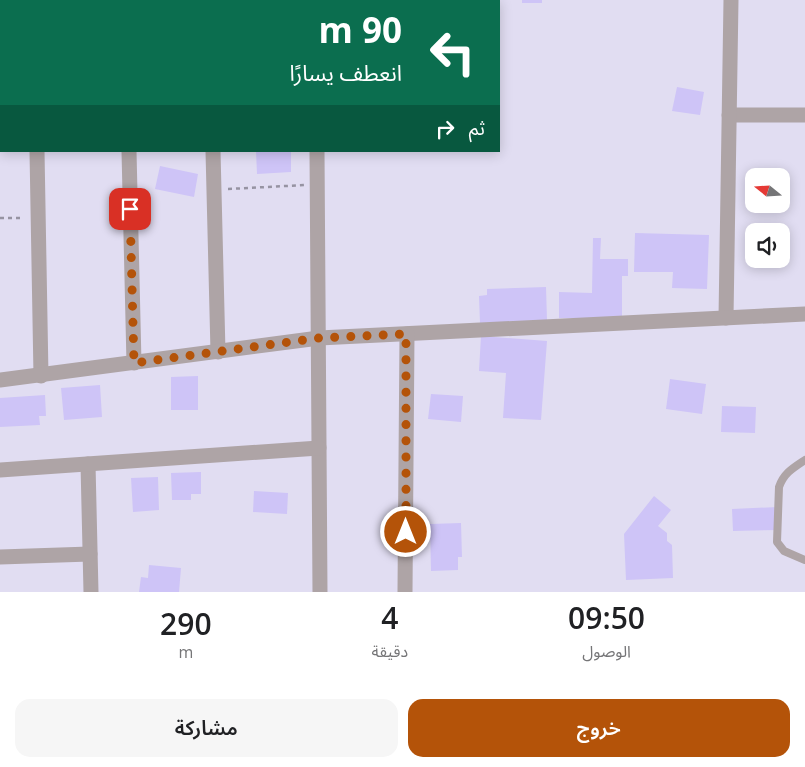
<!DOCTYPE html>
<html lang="ar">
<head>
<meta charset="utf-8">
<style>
	body { margin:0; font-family:"Open Sans","Noto Sans Arabic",sans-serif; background:#f6f6f6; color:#202124; direction:rtl; height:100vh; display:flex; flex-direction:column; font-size:19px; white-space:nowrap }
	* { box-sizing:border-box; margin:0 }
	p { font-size:16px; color:#757577 }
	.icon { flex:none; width:28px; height:28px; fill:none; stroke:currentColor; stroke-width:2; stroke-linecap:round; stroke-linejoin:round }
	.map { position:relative; height:592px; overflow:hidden; direction:ltr }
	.details { display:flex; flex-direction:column; background:#fff; flex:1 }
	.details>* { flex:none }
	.guide { position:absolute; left:0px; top:0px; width:500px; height:152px; box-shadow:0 2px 12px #0003; direction:rtl; background:#0b6e4f; color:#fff; overflow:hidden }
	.needle { width:32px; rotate:288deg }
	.tools { position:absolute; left:745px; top:168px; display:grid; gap:10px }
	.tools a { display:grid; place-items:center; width:45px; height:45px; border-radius:10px; background:#fff; box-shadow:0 2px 12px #0003; font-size:25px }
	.pin { position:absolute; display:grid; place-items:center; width:42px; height:42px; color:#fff; margin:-21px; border-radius:10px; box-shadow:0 2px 8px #0006 }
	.me { position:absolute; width:55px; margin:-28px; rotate:0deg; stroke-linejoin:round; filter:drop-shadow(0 0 4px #0008) }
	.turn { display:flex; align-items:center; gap:18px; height:105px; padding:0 15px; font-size:22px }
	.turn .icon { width:65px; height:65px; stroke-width:2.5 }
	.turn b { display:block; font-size:35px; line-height:42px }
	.then { display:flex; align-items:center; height:48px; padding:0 15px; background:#0003; gap:10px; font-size:19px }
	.eta { display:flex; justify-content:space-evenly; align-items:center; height:85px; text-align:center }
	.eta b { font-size:30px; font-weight:600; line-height:35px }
	.button { display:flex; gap:10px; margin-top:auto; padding:10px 15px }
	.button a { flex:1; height:58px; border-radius:15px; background:#b45309; color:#fff; font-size:20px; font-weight:600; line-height:58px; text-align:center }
	.button a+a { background:#f6f6f6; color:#202124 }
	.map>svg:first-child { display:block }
	.building { fill:#cec4f7 }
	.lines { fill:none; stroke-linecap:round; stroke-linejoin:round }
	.path { stroke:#9693a2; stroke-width:2.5; stroke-dasharray:4 4; stroke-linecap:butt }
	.lane { stroke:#aea4a6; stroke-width:8 }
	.street { stroke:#aea4a6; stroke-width:15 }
	.route { stroke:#b45309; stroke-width:9; stroke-dasharray:0 16.2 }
</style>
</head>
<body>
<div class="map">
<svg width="805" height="592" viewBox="0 0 805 592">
	<rect width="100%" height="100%" fill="#e1ddf2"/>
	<g class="building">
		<rect x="522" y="0" width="20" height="3"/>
		<path d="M677 87 704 92 700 115 672 111Z"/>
		<path d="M256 151H291V172L257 174Z"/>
		<path d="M160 166 198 174 194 197 155 189Z"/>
		<path d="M635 233 709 235 707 289 672 288 673 272H634Z"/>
		<path d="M593 238H601L600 259H628V276H622V318H559V292L592 293Z"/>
		<path d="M546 287 547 320 480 323 479 296 487 295V289Z"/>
		<path d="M481 336 547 341 541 420 503 418 506 373 479 371Z"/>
		<path d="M198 376V410H171V377Z"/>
		<path d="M670 379 706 384 702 414 666 409Z"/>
		<path d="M100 385 102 417 64 420 61 388Z"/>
		<path d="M431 394 463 396 461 422 428 419Z"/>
		<path d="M45 395 46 416H39L40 425 0 427V398Z"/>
		<path d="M722 406 756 407 755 433 721 432Z"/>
		<path d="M201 472V494H191V500H172L171 473Z"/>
		<path d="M158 477 159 510 133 512 131 478Z"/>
		<path d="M254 491 288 493 287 514 253 512Z"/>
		<path d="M654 496 671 510 658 526 667 533V541L672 545 673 578 626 580 624 534Z"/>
		<path d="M778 507 779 530 733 531 732 509Z"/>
		<path d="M461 523 462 557H458V570L431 571 430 524Z"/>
		<path d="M149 565 181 568 179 592H139L141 577 148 578Z"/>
	</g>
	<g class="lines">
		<g class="path">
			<path d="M228 189 305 185"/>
			<path d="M0 218H23"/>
		</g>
		<path class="lane" d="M805 460C793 468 784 473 779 487L777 542 784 551 805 560"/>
		<g class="street">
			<path d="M36 0V1"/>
			<path d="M126 0V1"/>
			<path d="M208 0V1"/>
			<path d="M316 0V1"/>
			<path d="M0 55 1 56"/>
			<path d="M729 115H805"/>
			<path d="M37 151 41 376"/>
			<path d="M129 151 134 363"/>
			<path d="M213 151 218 352"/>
			<path d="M317 151 320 592"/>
			<path d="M726 318 731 0"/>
			<path d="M0 380 319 338 805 314"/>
			<path d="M88 464 91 592"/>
			<path d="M0 470 319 448"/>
			<path d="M0 557 90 554"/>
			<path d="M405 592 407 334"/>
		</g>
	</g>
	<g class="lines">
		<path class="route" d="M130 209 134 363 319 338 406 334V532"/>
	</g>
</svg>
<div class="tools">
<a><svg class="needle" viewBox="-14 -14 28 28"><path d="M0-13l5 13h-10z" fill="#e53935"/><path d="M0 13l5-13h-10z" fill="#757577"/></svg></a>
<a><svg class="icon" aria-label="sound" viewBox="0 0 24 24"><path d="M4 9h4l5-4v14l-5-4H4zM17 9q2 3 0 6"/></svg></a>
</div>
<div class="pin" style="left:130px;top:209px;background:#d93025"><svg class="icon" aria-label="arrive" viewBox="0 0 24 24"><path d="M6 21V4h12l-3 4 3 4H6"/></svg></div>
<svg class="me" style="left:406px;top:532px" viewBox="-20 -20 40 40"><circle r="17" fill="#b45309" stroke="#fff" stroke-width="3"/><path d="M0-11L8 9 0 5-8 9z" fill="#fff"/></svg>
<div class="guide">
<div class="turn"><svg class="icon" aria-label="left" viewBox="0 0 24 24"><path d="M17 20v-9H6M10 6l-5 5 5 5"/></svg><div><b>90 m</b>انعطف يسارًا</div></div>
<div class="then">ثم<svg class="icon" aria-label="right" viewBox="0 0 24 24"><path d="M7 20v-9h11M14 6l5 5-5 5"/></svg></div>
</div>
</div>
<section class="details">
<div class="eta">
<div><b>09:50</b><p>الوصول</p></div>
<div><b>4</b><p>دقيقة</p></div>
<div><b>290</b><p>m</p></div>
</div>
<div class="button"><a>خروج</a><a>مشاركة</a></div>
</section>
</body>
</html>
